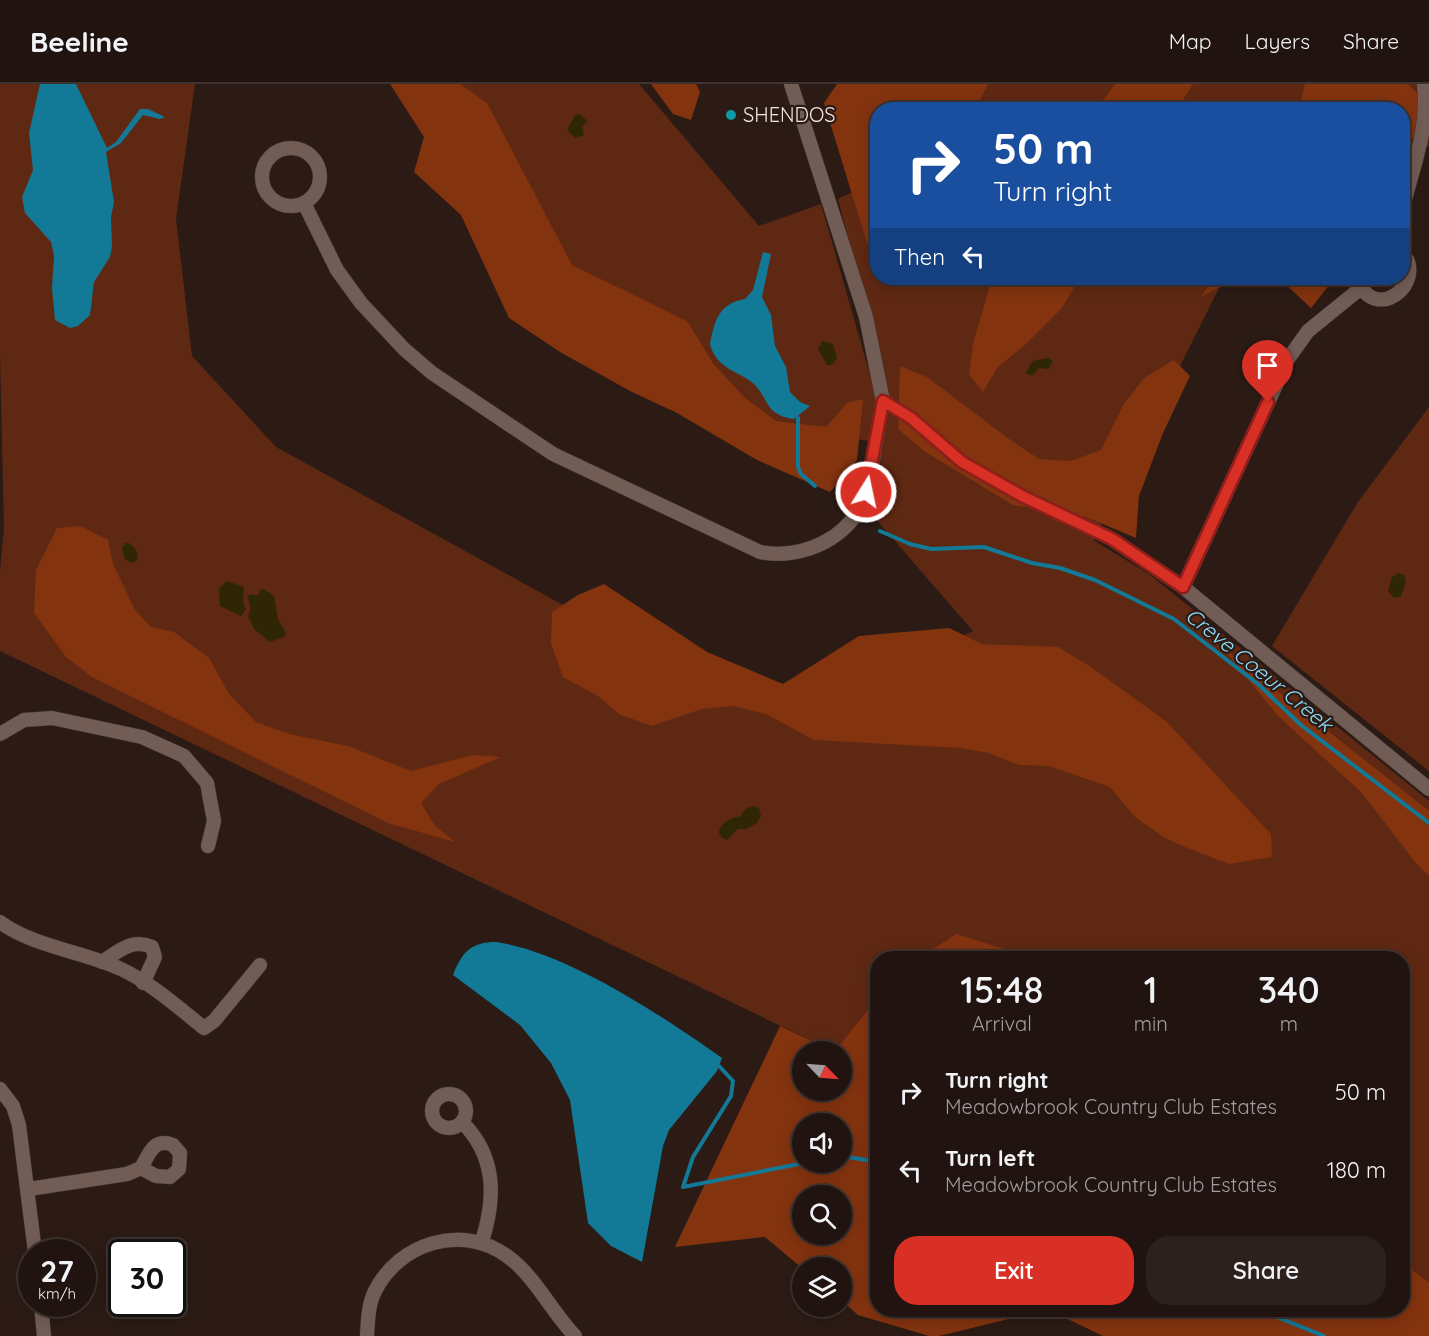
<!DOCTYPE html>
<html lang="en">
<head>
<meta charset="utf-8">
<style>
	body { margin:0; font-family:Quicksand,sans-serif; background:#2d211e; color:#f1f3f6; height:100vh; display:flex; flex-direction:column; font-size:22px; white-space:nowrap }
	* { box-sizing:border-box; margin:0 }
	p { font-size:20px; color:#a29e9f }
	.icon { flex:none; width:33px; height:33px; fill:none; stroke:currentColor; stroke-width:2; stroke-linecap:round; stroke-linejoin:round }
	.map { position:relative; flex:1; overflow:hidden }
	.drawer { position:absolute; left:870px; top:867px; width:540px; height:366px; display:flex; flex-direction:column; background:#211410; border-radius:24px; box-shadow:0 3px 15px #0003,0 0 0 2px #3e3330 }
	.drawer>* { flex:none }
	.hud { position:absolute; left:870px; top:18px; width:540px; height:183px; border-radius:24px; box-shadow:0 3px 15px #0003,0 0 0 2px #3e3330; background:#1a4fa0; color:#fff; overflow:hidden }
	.needle { width:39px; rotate:115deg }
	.controls { position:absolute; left:792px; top:957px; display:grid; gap:12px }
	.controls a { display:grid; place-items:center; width:60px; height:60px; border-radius:50%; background:#211410; box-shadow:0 3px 15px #0003,0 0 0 2px #3e3330; font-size:30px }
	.speed { position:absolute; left:18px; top:1155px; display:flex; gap:12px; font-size:30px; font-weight:700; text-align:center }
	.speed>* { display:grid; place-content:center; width:78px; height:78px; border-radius:50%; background:#211410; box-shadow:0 3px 15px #0003,0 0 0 2px #3e3330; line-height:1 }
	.speed small { font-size:15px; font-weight:400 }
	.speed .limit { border:3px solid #111; border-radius:9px; background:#fff; color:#111 }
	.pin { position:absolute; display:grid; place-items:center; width:51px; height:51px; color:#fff; margin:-62px -26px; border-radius:50% 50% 50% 0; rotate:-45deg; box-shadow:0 0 6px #0007 }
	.pin .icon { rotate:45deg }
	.me { position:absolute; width:66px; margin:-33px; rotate:10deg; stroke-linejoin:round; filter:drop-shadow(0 0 4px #0008) }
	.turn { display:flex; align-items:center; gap:21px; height:126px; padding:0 24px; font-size:27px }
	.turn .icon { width:78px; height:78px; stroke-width:2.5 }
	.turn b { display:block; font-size:42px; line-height:51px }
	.then { display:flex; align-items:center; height:57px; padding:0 24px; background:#0003; gap:12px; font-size:22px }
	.eta { display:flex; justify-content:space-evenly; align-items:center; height:102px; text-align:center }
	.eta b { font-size:36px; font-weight:600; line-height:42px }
	.cta { display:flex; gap:12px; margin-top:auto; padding:12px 24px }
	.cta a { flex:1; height:69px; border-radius:24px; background:#d93025; color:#fff; font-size:24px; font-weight:600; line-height:69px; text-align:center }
	.cta a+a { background:#2d211e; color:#f1f3f6 }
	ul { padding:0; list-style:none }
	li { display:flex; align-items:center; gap:18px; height:78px; padding:0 24px }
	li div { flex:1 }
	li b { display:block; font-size:22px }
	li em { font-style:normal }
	header { display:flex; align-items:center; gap:36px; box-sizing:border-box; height:84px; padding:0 30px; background:#211410; border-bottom:2px solid #3e3330 }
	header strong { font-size:28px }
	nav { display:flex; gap:33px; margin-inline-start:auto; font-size:21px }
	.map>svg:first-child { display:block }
	.green { fill:#5f2812 }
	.forest { fill:#84330f; fill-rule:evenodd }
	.sand { fill:#2f2605 }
	.water { fill:#127997 }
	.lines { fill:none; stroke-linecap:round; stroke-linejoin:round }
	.stream { stroke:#127997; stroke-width:4 }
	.minor-casing { stroke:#433733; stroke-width:15 }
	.minor { stroke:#715d56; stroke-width:14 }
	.route-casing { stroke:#8d1f18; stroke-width:15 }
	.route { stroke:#d93025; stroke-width:10 }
	.culture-dot { fill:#0f9aa8; stroke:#2c1b15; stroke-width:2 }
	.labels { text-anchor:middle; stroke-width:4.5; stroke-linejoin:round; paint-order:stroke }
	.poi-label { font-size:20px; fill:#efe3df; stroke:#2c1b15; text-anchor:start }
	.water-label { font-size:21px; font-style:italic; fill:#8ddefd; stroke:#2c1b15 }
</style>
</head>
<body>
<header>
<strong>Beeline</strong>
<nav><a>Map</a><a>Layers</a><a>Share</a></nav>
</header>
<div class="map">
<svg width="1429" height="1252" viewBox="0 0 1429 1252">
	<rect width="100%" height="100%" fill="#2c1b15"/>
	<g class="green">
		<path d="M0 0H195L176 135 192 272 276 363 574 527 785 631 973 547 868 426 889 311 838 115 877 97 878 194H1224L1093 456 1149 490 1429 717V1252L1402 1226V874H878L877 989 842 968 833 967 0 567V487L4 444 0 269Z"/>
		<path d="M409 0H639L759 142 821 120 877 315 870 357 721 338 549 221Z"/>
		<path d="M972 0H1429V63L1403 52 1402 26H962Z"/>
		<path d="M1429 323V687L1272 562 1358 418Z"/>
	</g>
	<g class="forest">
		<path d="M390 0H460L487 19 572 181 687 237 713 279 744 313 776 337 826 343 847 319 863 315 857 376 830 408 757 376 677 329 630 307 560 268 509 234 461 131 414 88 424 53Z"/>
		<path d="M651 0H696L700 8 691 36 673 30Z"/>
		<path d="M837 0H988L975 25 878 26 876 188 824 19Z"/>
		<path d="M1115 0H1193L1177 25H1097Z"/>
		<path d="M1305 0H1408L1423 16V40L1403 69 1402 26H1299Z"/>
		<path d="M992 194H1080L1061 225 1026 260 997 284 983 308 969 290 973 260Z"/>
		<path d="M1213 194H1238L1201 213Z"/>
		<path d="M1263 194H1330V200L1311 224 1282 197Z"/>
		<path d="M1174 276 1190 292 1163 349 1139 412 1136 454 1086 433 1013 421 924 367 898 345 900 282 927 293 1009 355 1039 375 1071 377 1101 366 1124 320 1144 294Z"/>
		<path d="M81 442 108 456 113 480 135 526 151 543 174 548 209 574 229 610 256 638 289 650 348 662 411 687 473 671 501 673 439 700 421 719 435 742 455 758 388 739 92 593 66 573 34 529 36 486 57 444Z"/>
		<path d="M604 500 707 568 783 600 859 552 949 544 982 560 1058 563 1088 581 1167 638 1271 750 1272 773 1229 780 1190 765 1165 754 1135 733 1110 703 1049 682 1019 681 989 669 961 664 814 656 766 630 733 622 702 625 651 642 619 630 598 612 563 593 551 560 552 528 578 511Z"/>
		<path d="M1222 563 1429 727V792L1415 778 1362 709 1277 631Z"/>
		<path d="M956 850 1008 866 1014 874H920Z"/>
		<path d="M877 915 878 1226H1046L939 1252H929L858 1231 842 1217V1184H802L765 1153 675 1163 780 942 833 967 802 968V1006H842V968L835 967ZM802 1040H842V1078H802ZM802 1112H842V1150H802Z"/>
		<path d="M1403 1179 1429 1199V1252H1103L1049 1226H1402Z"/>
	</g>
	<g class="sand">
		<path d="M580 30 587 37 582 43 584 51 575 54 567 46 575 31Z"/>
		<path d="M822 257 833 260 837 274 832 281H827L818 265Z"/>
		<path d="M1048 274 1053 277 1049 285 1039 284 1032 292 1026 289 1032 277Z"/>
		<path d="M126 458C134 461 140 468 137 477L131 479 125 475 122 464Z"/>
		<path d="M1398 489 1404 491 1406 498 1401 512 1394 514 1388 507 1392 493Z"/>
		<path d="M227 497 244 503 243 519 246 525 241 532 220 522 219 504Z"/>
		<path d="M262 504 274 512 278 535 286 549 284 553 270 558 254 545 248 532 251 524 247 512 251 510 257 512Z"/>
		<path d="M753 722 759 724 761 732 757 739 746 745H738L727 756 722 754 719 749C720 738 732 734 741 732L745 725Z"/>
	</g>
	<g class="water">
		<path d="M40 0H76L107 64 116 58 140 25H148L165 33 160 35 143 31 121 59 106 68 114 118 111 133 112 163 110 173 94 198 90 231 78 242 70 244 55 236 52 204 54 172 51 158 25 129 22 113 33 86 29 49Z"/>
		<path d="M763 168 771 170 762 213 771 231 775 262 786 283 790 308 800 318 810 322 794 335C765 331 769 315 754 300 739 287 716 285 710 260 715 235 719 220 745 215L753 206Z"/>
		<path d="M496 858C567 868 664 933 722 974L717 987 669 1046 663 1062 642 1178 611 1162 588 1139 570 1016 551 979 520 941 453 891C462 868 471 858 496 858Z"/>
	</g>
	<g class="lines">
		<g class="stream">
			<path d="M798 334V383L801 390 815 402"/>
			<path d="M880 447 910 460 931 465 984 463 1032 479 1060 484 1095 496 1174 535 1258 600 1301 641 1429 739"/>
			<path d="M719 982 733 997 731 1012 693 1073 683 1103 809 1078"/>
			<path d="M842 1072 878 1078"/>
			<path d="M1260 1226 1324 1252"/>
		</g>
		<defs>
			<g id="minor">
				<path d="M791 0 866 233 883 317 911 334 962 378 1022 412 1112 455 1183 503 1429 705"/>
				<circle cx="291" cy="93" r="29"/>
				<path d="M304 119 337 186 361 219 404 265 432 289 553 370 760 468C803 476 853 454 866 408 874 379 877 347 883 317"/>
				<path d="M1402 126C1413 83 1429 45 1424 0"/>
				<path d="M1357 194C1373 242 1429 199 1402 168"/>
				<path d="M1183 503 1288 275 1308 247 1361 204"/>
				<path d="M0 650 24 636 52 634 142 653 184 672 207 699 214 737 208 762"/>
				<path d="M0 838C32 862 84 868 121 885 151 899 178 923 204 944L214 937 260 881"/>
				<path d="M102 878C119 867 132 854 152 863L155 873 143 899"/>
				<path d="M0 1005 13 1022 19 1041 35 1168"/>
				<circle cx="449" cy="1027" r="17"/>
				<path d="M462 1038C496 1072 496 1113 482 1157"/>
				<path d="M29 1105 127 1090 141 1084C149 1071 153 1053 173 1061L180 1069 179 1085 170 1093 156 1092 141 1084"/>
				<path d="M41 1220 44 1252"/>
				<path d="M367 1252C368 1237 368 1221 375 1207 399 1159 462 1139 507 1172 535 1192 551 1227 575 1252"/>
			</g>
		</defs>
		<use href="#minor" class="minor-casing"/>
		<use href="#minor" class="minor"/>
	</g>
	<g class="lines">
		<defs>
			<path id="route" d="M866 408 883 317 911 334 962 378 1022 412 1112 455 1183 503 1268 318"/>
		</defs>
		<use href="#route" class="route-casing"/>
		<use href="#route" class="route"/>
	</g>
	<circle class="culture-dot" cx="731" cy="31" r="6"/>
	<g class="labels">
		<g class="poi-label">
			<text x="743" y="38">SHENDOS</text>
		</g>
		<g class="water-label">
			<text transform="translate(1259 586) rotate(39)" y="7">Creve Coeur Creek</text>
		</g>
	</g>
</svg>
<div class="controls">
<a><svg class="needle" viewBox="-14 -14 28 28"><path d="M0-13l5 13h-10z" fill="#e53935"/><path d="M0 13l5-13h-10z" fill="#a29e9f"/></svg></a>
<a><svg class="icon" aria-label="sound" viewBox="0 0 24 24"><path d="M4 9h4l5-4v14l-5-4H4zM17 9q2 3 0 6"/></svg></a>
<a><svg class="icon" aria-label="search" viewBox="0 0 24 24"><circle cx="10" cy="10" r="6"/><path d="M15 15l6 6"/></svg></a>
<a><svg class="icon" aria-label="layers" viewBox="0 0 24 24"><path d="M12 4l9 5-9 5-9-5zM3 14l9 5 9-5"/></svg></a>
</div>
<div class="speed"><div>27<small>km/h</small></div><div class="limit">30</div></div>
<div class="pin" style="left:1268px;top:318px;background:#d93025"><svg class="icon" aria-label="arrive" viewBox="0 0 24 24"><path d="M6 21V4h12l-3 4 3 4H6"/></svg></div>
<svg class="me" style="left:866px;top:408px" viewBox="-20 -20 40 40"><circle r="17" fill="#d93025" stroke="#fff" stroke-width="3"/><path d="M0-11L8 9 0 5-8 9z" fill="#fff"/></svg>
<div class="hud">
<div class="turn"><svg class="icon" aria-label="right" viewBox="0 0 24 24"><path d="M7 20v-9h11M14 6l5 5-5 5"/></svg><div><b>50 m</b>Turn right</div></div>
<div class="then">Then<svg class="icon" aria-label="left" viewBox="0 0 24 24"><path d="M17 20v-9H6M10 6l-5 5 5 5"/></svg></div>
</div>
<section class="drawer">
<div class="eta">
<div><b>15:48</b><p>Arrival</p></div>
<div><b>1</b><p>min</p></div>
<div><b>340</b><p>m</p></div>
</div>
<ul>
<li><svg class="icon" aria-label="right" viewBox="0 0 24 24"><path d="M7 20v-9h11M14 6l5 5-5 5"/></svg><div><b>Turn right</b><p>Meadowbrook Country Club Estates</p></div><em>50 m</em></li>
<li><svg class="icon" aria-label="left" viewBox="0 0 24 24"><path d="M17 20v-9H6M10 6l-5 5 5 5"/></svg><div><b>Turn left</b><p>Meadowbrook Country Club Estates</p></div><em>180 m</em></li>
</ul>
<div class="cta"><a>Exit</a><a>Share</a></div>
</section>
</div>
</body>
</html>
